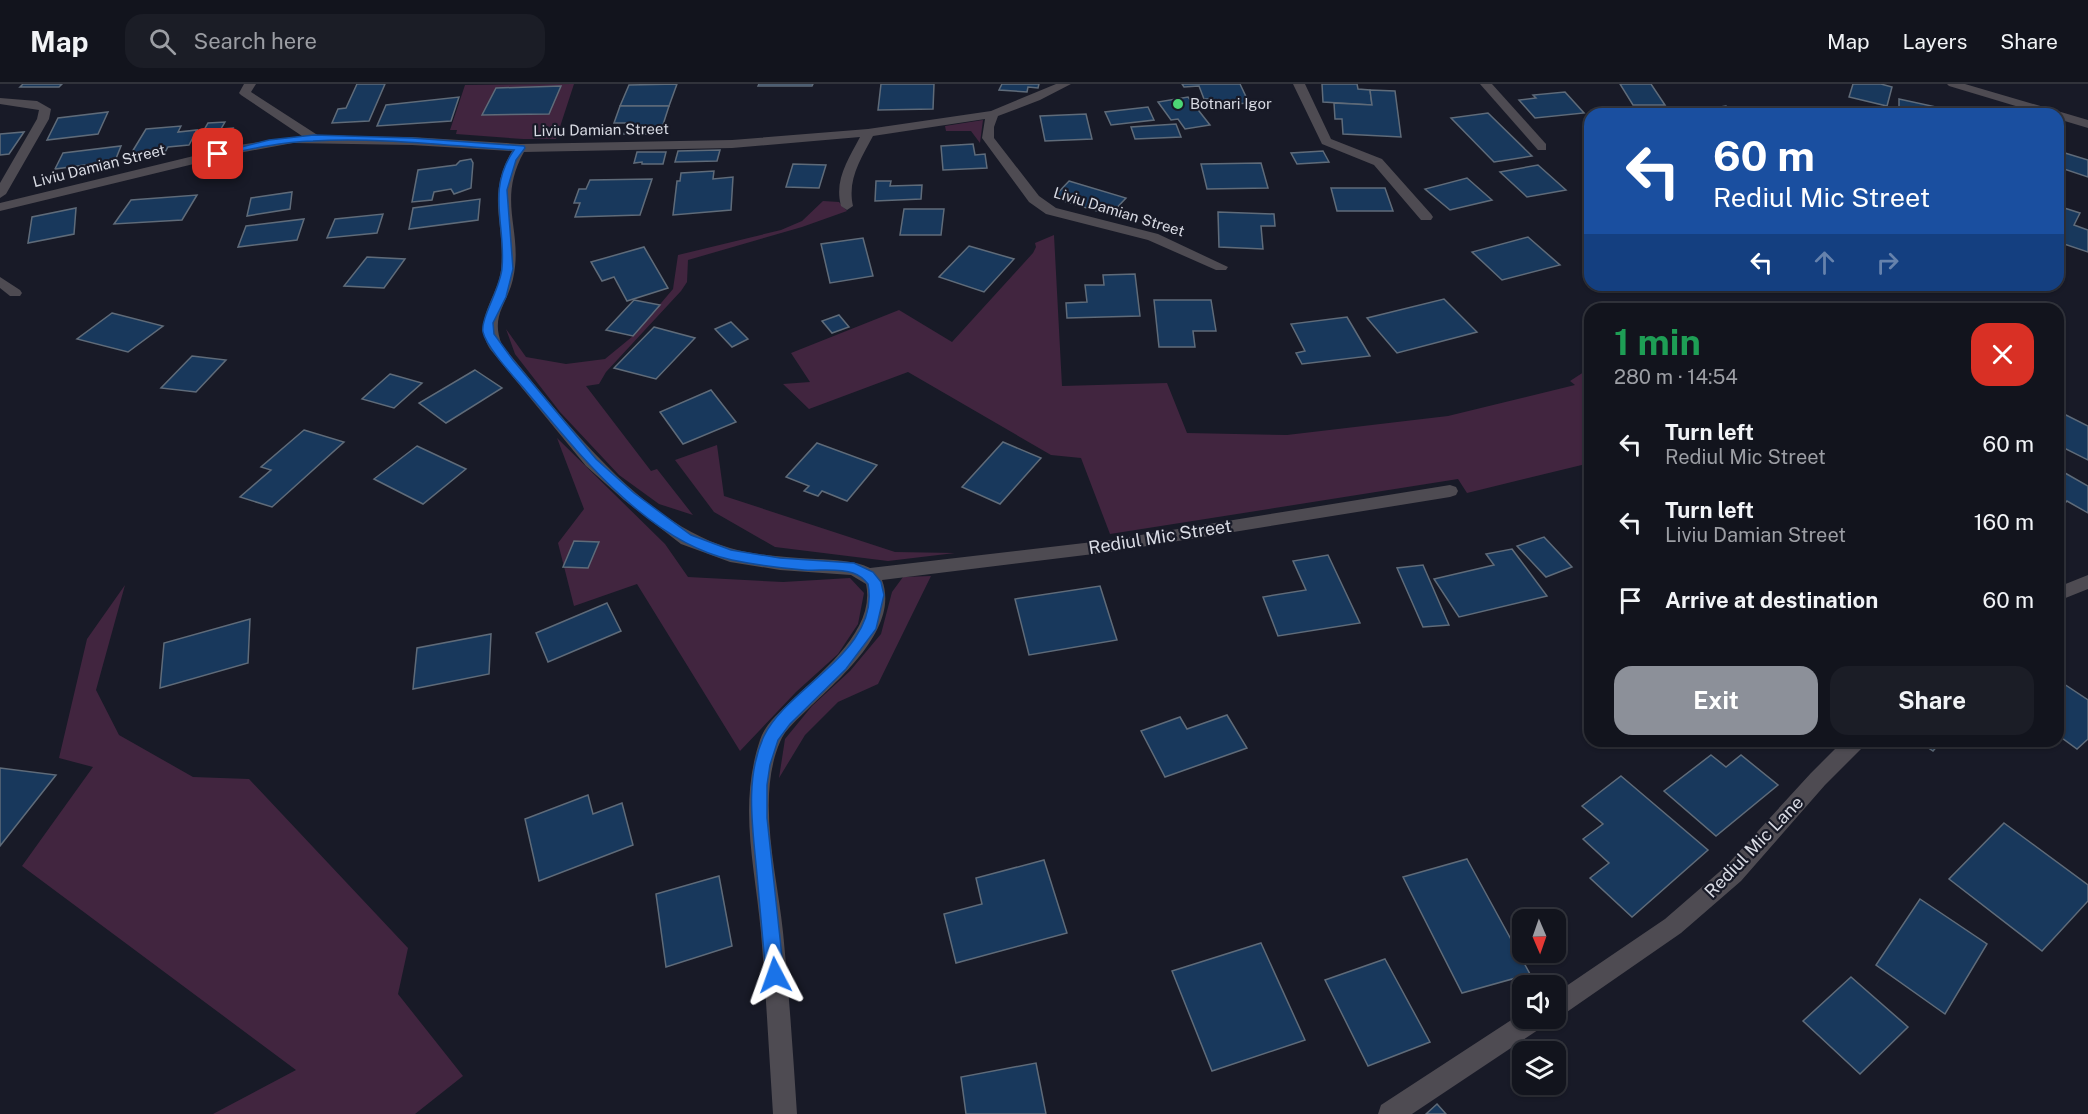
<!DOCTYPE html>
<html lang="en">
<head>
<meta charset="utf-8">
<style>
	body { margin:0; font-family:"Public Sans",sans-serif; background:#1b1d26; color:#f1f3f6; height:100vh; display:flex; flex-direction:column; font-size:22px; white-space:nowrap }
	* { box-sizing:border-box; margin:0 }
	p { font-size:20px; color:#9c9ea4 }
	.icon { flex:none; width:33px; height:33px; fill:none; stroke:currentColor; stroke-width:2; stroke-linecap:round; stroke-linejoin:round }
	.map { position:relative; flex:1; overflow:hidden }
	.drawer { position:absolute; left:1584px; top:219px; width:480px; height:444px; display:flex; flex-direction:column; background:#12141d; border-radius:18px; box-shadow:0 2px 4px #0004,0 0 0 2px #31333b }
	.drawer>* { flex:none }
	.guide { position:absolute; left:1584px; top:24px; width:480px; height:183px; border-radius:18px; box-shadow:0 2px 4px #0004,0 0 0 2px #31333b; background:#1a4fa0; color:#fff; overflow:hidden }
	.needle { width:39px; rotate:178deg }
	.fabs { position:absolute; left:1512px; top:825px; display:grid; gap:12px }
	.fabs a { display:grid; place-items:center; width:54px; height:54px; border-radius:12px; background:#12141d; box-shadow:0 2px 4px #0004,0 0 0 2px #31333b; font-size:30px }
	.pin { position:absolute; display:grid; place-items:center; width:51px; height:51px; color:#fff; margin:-26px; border-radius:12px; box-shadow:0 3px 9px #0006 }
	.me { position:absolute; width:66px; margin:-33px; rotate:356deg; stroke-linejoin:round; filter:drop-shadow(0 0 4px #0008) }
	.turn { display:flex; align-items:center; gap:21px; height:126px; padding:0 30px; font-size:27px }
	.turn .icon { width:78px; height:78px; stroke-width:2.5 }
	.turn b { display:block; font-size:42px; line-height:51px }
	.lanes { display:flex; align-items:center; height:57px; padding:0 30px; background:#0003; justify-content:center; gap:30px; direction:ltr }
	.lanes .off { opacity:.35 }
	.round { display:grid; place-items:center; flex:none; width:63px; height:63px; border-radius:18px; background:#1b1d26 }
	.head { display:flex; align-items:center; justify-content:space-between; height:102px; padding:0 30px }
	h1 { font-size:36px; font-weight:700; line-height:45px; color:#1e9e55 }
	.button { display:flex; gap:12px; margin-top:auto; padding:12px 30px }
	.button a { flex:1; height:69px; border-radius:18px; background:#8c9099; color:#fff; font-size:24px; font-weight:700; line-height:69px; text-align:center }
	.button a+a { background:#1b1d26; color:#f1f3f6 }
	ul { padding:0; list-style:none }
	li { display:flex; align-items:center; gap:18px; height:78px; padding:0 30px }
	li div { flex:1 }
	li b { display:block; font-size:22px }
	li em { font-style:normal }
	header { display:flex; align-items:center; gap:36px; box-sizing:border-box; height:84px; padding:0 30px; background:#12141d; border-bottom:2px solid #31333b }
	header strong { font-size:28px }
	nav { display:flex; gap:33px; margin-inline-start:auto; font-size:21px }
	.search { width:420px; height:54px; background:#1b1d26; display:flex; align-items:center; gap:15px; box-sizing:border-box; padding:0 21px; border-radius:18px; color:#9c9ea4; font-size:22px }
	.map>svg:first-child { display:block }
	.green { fill:#41253f }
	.building { fill:#18385c; stroke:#5f6b79; stroke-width:1.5 }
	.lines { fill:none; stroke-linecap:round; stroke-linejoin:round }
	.minor { fill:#4e4b52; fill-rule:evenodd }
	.route { fill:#1a73e8; stroke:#114b97; stroke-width:1.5 }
	.poi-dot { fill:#4cd676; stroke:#181a27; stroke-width:2 }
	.labels { text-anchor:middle; stroke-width:4.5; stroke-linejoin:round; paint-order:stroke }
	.far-poi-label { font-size:15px; fill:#d8dae3; stroke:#181a27; text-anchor:start }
	.far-street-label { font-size:15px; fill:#d8dae3; stroke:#181a27 }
	.street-label { font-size:18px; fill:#d8dae3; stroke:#181a27 }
</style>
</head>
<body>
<header>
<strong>Map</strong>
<div class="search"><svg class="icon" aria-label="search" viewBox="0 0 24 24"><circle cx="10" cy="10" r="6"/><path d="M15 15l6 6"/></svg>Search here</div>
<nav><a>Map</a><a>Layers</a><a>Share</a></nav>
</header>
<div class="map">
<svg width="2088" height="1030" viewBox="0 0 2088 1030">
	<rect width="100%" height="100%" fill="#181a27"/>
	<g class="green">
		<path d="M574 0 556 55H523L456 50 457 46H450L465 1Z"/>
		<path d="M983 36 980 59 971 47H946L945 42Z"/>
		<path d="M823 117 839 118 847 127 802 143 688 176 687 198 681 207 606 288 599 300 586 302 651 387 657 385 693 431 659 420 619 391 560 328 515 270 506 245 526 273 566 280 605 275 633 252 673 205 678 171 781 146 802 137Z"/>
		<path d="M1054 151 1062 302 1167 299 1187 349 1287 351 1448 332 1575 301 1570 297 1590 284V379L1467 409 1458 395 1110 450 1081 374 1051 371 908 288 809 325 783 300 810 298 791 269 899 226 952 258 1033 169 1036 163 1035 159Z"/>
		<path d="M557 354 665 460 688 493 783 498 850 494 864 509 858 540 838 570 796 608 740 667 637 500 574 522 558 459 584 425Z"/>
		<path d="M717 361 724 412 895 468 955 469 888 477 775 463 714 428 675 376Z"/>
		<path d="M931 492 878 600 838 618 805 651 779 694 785 655 812 622 850 587 881 550 892 508 903 493Z"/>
		<path d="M125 501 96 606 119 651 193 693 249 695 408 864 398 910 463 992 415 1030H213L296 986 22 782 93 683 59 674 87 555Z"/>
	</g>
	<g class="building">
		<path d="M23 0H62L59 3H20Z"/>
		<path d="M357 0H385L369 37 332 39 338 25 346 24Z"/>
		<path d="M677 0 669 22H620L629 1Z"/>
		<path d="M759 0H813L812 2H758Z"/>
		<path d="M881 0H934L933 25 878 26Z"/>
		<path d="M1002 0H1039L1038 4 1028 3 1027 8 999 6Z"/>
		<path d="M1182 0H1240L1249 19 1216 21 1213 15H1204L1199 2 1184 3Z"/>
		<path d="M1322 0H1357L1358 5 1370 6 1372 21 1323 18Z"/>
		<path d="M1620 0H1651L1665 21H1633Z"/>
		<path d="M1853 0H1881L1892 3 1887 22 1849 13Z"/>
		<path d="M561 2 549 30 482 31 496 4Z"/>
		<path d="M1370 6 1395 7 1401 53 1343 50 1342 35H1335L1334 19 1372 21Z"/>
		<path d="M1565 8 1584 29 1535 34 1519 16 1536 14 1533 11Z"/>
		<path d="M459 13 451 37 377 42 386 21Z"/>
		<path d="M1188 13 1210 41 1185 45 1178 35 1171 36 1158 18Z"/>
		<path d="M1899 15 1941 24V30H1899Z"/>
		<path d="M620 22H669L660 50H624L628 39H614Z"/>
		<path d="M1726 22 1735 30H1693L1690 28Z"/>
		<path d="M1148 23 1154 36 1111 41 1105 28Z"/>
		<path d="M108 28 98 50 47 56 58 34Z"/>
		<path d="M1488 29 1532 72 1494 78 1451 34Z"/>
		<path d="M1086 30 1092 55 1045 57 1040 32Z"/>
		<path d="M225 38 221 45 233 44 225 58 196 60 208 39Z"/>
		<path d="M1176 40 1181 53 1135 55 1131 43Z"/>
		<path d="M181 42 178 48 197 46 189 61 168 63 164 70 129 73 146 45Z"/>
		<path d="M24 48 9 70 0 71V50Z"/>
		<path d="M973 60 975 71 985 70 987 84 943 86 941 62Z"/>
		<path d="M121 62 115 77 55 85 63 69Z"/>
		<path d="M720 66 717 77 675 78 678 67Z"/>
		<path d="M1323 67 1329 78 1297 80 1291 69Z"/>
		<path d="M637 68H666L663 80H642V78L634 79Z"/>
		<path d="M2065 69 2088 76V93L2058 83V79Z"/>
		<path d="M471 75 473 79 471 104 454 110 451 105 434 108 432 116 412 118 418 86 456 81 460 77Z"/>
		<path d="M1261 79 1268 104 1207 105 1201 80Z"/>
		<path d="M793 80 826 81 819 104 786 103Z"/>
		<path d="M1538 81 1566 106 1527 113 1500 88Z"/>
		<path d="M714 87 713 95 733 93 731 126 673 131 677 97H680L681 89Z"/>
		<path d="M1467 94 1492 116 1450 126 1425 105Z"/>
		<path d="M652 95 640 131 575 133 580 119H574L579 105H586L590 96Z"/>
		<path d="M876 97H891L890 102 922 101 921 115 875 117Z"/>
		<path d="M1069 97 1126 114 1110 131 1053 114Z"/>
		<path d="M1331 104H1385L1393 127H1337Z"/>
		<path d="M292 108 290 125 247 132 251 114Z"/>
		<path d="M197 111 182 136 114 140 131 116Z"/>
		<path d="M480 115 478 136 409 145 413 124Z"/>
		<path d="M2058 122 2080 129 2074 141 2088 146V168L2058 158Z"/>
		<path d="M76 124 74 150 28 159 32 133Z"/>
		<path d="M904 125H944L941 151H900Z"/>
		<path d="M1218 128 1274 130 1275 142H1261L1263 165 1219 163Z"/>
		<path d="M383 130 377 149 327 154 335 135Z"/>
		<path d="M304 135 297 156 238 163 246 142Z"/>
		<path d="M1528 153 1560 181 1502 196 1472 168Z"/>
		<path d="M863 154 873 192 830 199 821 160Z"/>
		<path d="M969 162 1014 175 984 208 939 193Z"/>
		<path d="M644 163 668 204 627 217 614 193 602 197 591 178Z"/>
		<path d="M367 173 405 175 384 204 344 202Z"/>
		<path d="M1135 190 1140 232 1067 234 1066 219 1087 218 1085 201H1104L1103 191Z"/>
		<path d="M1444 215 1477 248 1397 269 1367 234Z"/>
		<path d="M634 216 660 221 633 252 606 246Z"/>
		<path d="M1154 216H1211L1216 247H1193L1195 263H1159Z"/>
		<path d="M112 229 163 242 128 268 77 255Z"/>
		<path d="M839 231 849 243 832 249 822 237Z"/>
		<path d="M1347 233 1370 272 1302 280 1296 269 1305 267 1291 240Z"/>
		<path d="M731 238 748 255 732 263 715 245Z"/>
		<path d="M654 243 695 254 656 295 614 284Z"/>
		<path d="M192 272 226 276 196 308 161 304Z"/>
		<path d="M475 286 502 304 446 339 419 319Z"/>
		<path d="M390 290 422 299 394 324 362 315Z"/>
		<path d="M711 306 736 338 683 360 660 328Z"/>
		<path d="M2058 327 2088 342V376L2058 361Z"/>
		<path d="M304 346 344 358 272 423 240 413 271 386 261 383Z"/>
		<path d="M1003 358 1041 374 1000 420 962 403Z"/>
		<path d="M817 359 877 381 847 417 822 407 818 412 804 407 809 402 786 393Z"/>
		<path d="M417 362 466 385 423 420 374 395Z"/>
		<path d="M2065 389 2088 402V429L2067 417 2058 426V396Z"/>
		<path d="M1544 453 1572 483 1546 493 1517 462Z"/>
		<path d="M574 457 599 458 588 484 563 483Z"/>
		<path d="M1512 465 1547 512 1459 533 1434 495 1494 481 1486 470Z"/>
		<path d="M1328 471 1360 539 1278 552 1263 513 1306 506 1293 477Z"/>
		<path d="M1423 481 1449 541 1423 543 1397 484Z"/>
		<path d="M1100 502 1117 556 1029 571 1015 515Z"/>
		<path d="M607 519 621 547 548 578 536 549Z"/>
		<path d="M250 535 248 579 160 604 164 559Z"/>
		<path d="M491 550 489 590 413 605 417 564Z"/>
		<path d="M2058 596 2088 616V655L2077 665 2058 651Z"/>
		<path d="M1227 631 1247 664 1165 693 1141 647 1180 633 1187 645Z"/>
		<path d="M1918 657H1939L1941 658 1933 667Z"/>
		<path d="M1711 671 1726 683 1741 671 1778 701 1716 752 1664 707Z"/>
		<path d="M0 684 56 691 0 762Z"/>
		<path d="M1621 692 1708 766 1632 833 1590 794 1609 779 1583 755 1603 740 1582 722Z"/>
		<path d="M588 711 593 730 622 719 633 761 539 797 525 735Z"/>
		<path d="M2004 739 2088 801V817L2042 867 1949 795Z"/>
		<path d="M1467 775 1530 890 1462 909 1403 793Z"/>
		<path d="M1044 776 1067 849 956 879 944 830 982 820 976 794Z"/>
		<path d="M719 792 732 862 666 883 656 810Z"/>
		<path d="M1920 815 1987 860 1945 930 1876 881Z"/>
		<path d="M1261 859 1305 956 1212 987 1172 887Z"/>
		<path d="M1385 875 1430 958 1368 982 1325 896Z"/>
		<path d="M1851 893 1908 943 1860 990 1803 937Z"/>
		<path d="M1036 979 1046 1030H966L961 993Z"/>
		<path d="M1437 1020 1446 1030H1426Z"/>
	</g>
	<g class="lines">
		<g class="minor">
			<path d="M244 0H256L251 8 319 52 412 53 520 60 732 56 868 45 991 27 1056 0H1071L1040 16 998 32 994 43V54L1039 112 1056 124 1158 150 1228 183 1226 186H1216L1148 156 1046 130 1029 118 982 54 985 35 873 52C861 75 847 95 853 122L847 126 841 122C834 96 848 76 860 53L732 64 524 68C496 118 524 147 513 195 507 221 490 232 502 261 561 331 639 438 730 464 758 472 788 473 816 475 835 476 853 476 870 484L1110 456 1450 401 1456 403 1458 407 1456 411 1450 413 1110 468 882 496C900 544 840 594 809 624 799 634 785 645 780 658 756 714 777 789 783 848 789 908 793 969 797 1030H773C769 970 766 909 761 849 755 781 738 722 760 656 765 640 780 628 791 617 821 588 876 546 866 500L851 491 780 486 730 478 681 460 624 416 586 382 490 265C472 236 497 215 501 186 506 139 485 114 512 67L412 61 293 59 239 69 0 127V119L239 61 302 52 241 11 239 9Z"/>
			<path d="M1293 0H1305L1331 55 1382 75 1431 130 1433 133 1431 136H1421L1374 81 1322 60Z"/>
			<path d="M1480 0H1492L1546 60V66H1538Z"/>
			<path d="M1947 0H1965L2088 36V44L2058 35V30H2042L1949 2Z"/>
			<path d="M0 14 37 17 51 25 49 35 6 110 0 114V99L37 35 39 26 0 20Z"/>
			<path d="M0 193 20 206 22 209 20 212H10L0 204Z"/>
			<path d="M2088 491V505L2058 517V503Z"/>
			<path d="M1843 657H1866L1863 663 1825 701 1741 797 1681 849 1564 930 1556 933V909L1665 835 1725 783 1811 689Z"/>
			<path d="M1522 929V934H1547L1544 942 1412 1030H1378L1381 1021Z"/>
		</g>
	</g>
	<path class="route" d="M314 51 412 54 524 62 525 64 516 76 507 106 513 185 506 213 493 239 494 250 513 276 596 375 634 409 691 451 731 466 780 474 854 479 873 488 881 498 884 511 876 545 846 585 790 640 778 656 770 681 767 701V734L784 891 781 897 775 899 769 897 766 891C763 857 760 824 757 791 753 745 744 695 764 652 788 602 881 567 868 500 864 495 859 491 853 489 839 484 819 487 804 486 780 484 756 481 732 476 648 458 578 369 526 307 515 294 486 263 483 248 480 235 501 203 502 184 506 141 486 106 514 66 449 62 378 53 313 57 281 58 250 65 218 72L214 70 269 56Z"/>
	<circle class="poi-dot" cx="1178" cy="20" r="6"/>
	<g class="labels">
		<g class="far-poi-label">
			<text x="1190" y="25">Botnari Igor</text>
		</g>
		<g class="far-street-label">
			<text transform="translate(601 46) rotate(-1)" y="5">Liviu Damian Street</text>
			<text transform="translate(99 82) rotate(-14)" y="5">Liviu Damian Street</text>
			<text transform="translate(1119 128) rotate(17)" y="5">Liviu Damian Street</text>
		</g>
		<g class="street-label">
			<text transform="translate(1160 453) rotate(-9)" y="6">Rediul Mic Street</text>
			<text transform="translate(1754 763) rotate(-46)" y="6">Rediul Mic Lane</text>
		</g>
	</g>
</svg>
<div class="fabs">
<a><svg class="needle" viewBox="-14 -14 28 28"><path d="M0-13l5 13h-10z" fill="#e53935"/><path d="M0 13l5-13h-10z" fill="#9c9ea4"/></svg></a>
<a><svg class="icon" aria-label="sound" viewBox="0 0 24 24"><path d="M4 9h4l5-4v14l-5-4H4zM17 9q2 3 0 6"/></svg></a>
<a><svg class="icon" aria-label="layers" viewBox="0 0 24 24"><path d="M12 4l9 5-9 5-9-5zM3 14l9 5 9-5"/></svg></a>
</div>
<div class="pin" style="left:218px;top:70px;background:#d93025"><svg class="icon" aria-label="arrive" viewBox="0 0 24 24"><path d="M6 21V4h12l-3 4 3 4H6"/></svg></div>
<svg class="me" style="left:775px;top:891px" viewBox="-20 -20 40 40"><path d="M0-17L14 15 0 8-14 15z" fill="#1a73e8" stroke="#fff" stroke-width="4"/></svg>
<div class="guide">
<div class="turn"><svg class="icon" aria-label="left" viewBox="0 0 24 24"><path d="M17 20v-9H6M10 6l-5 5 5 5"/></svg><div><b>60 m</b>Rediul Mic Street</div></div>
<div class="lanes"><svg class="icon" aria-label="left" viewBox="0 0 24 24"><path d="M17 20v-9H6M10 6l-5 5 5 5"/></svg><svg class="icon off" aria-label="ahead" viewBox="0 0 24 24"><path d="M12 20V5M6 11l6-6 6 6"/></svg><svg class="icon off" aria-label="right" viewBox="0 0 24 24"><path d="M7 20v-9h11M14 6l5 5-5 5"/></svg></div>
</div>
<section class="drawer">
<div class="head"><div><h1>1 min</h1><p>280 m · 14:54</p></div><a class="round" style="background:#d93025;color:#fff"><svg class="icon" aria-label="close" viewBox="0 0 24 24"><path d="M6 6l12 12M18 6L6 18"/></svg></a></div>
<ul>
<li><svg class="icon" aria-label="left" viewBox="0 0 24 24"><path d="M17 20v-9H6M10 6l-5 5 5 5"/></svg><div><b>Turn left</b><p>Rediul Mic Street</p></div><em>60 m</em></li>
<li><svg class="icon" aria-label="left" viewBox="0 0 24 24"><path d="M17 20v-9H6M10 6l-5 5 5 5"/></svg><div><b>Turn left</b><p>Liviu Damian Street</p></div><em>160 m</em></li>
<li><svg class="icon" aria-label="arrive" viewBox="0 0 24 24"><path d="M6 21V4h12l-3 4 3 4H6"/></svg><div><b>Arrive at destination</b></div><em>60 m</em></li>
</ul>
<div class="button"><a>Exit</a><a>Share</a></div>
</section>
</div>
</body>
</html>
